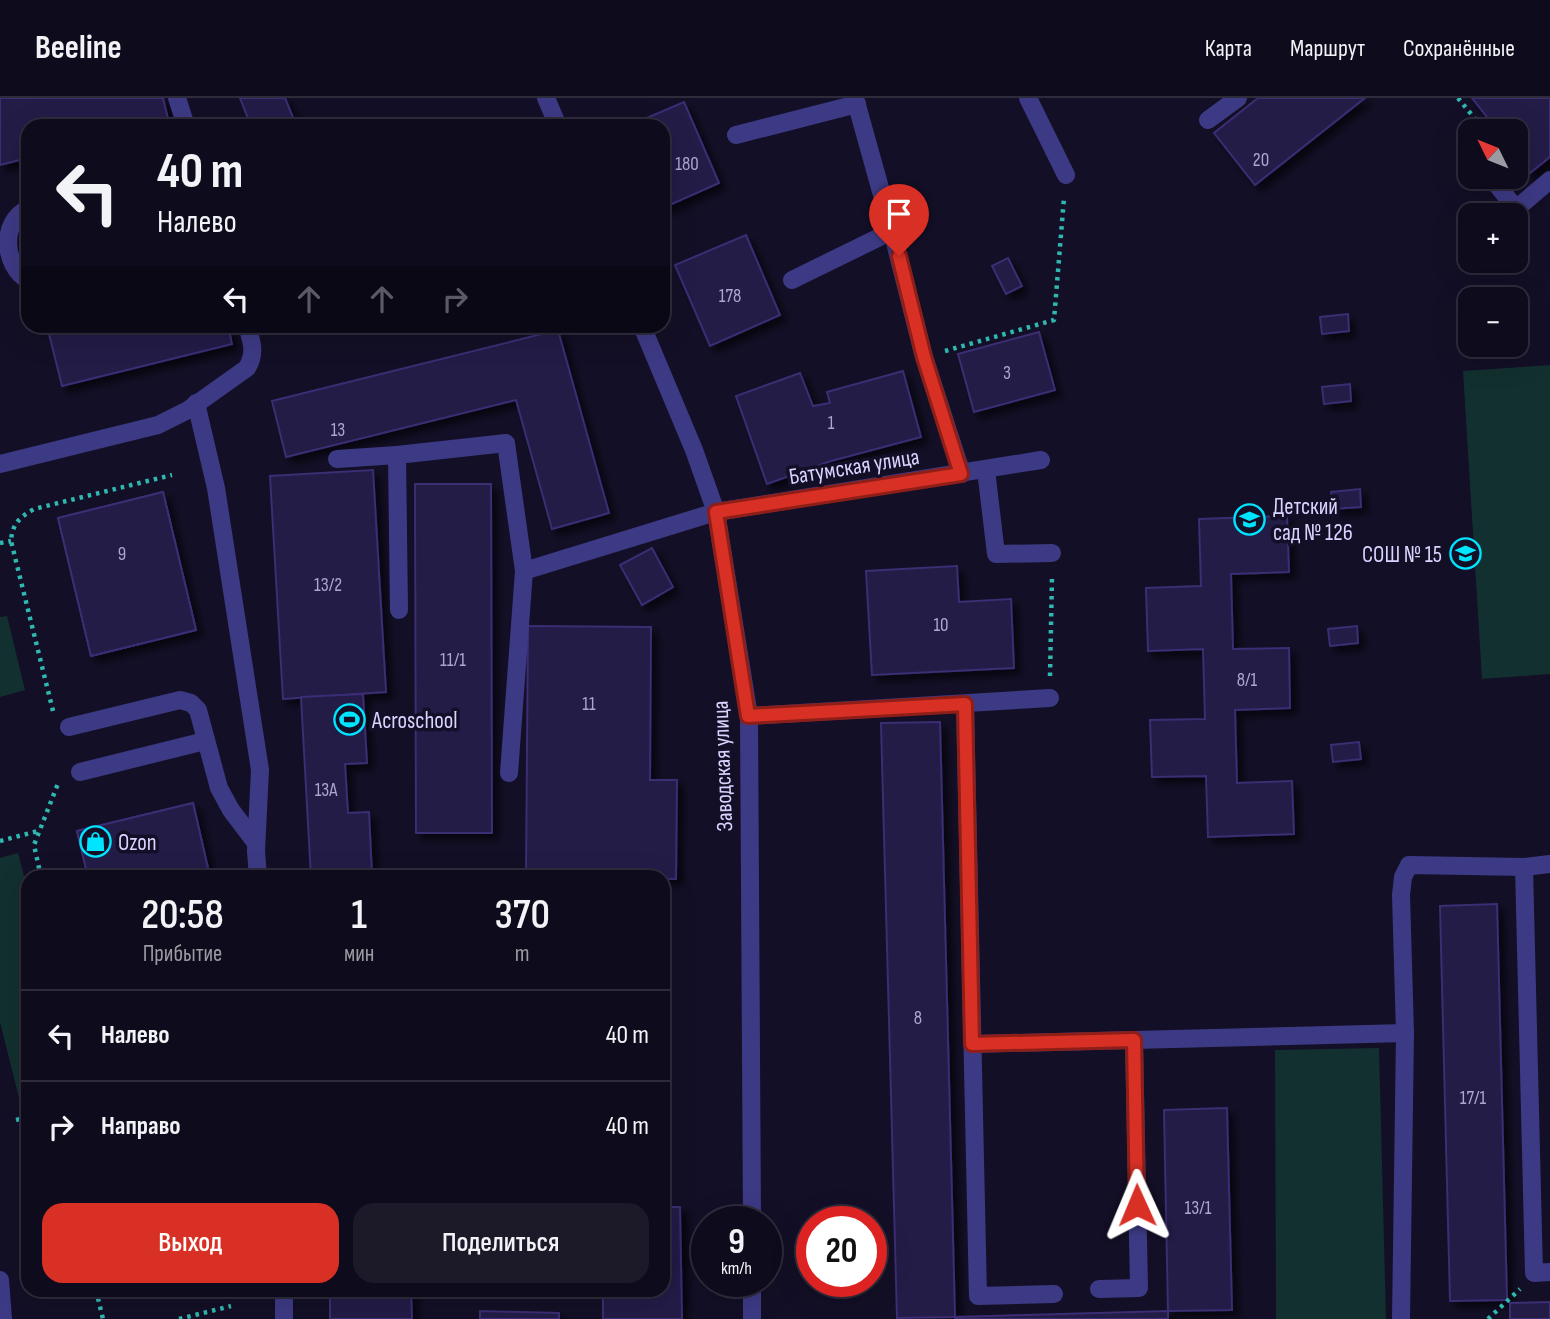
<!DOCTYPE html>
<html lang="ru">
<head>
<meta charset="utf-8">
<style>
	body { margin:0; font-family:"Sofia Sans Condensed",sans-serif; background:#1c1929; color:#f1f3f6; height:100vh; display:flex; flex-direction:column; font-size:26px; white-space:nowrap }
	* { box-sizing:border-box; margin:0 }
	p { font-size:23px; color:#9b9ba3 }
	.icon { flex:none; width:38px; height:38px; fill:none; stroke:currentColor; stroke-width:2; stroke-linecap:round; stroke-linejoin:round }
	.map { position:relative; flex:1; overflow:hidden }
	.sheet { position:absolute; left:21px; top:772px; width:649px; height:427px; display:flex; flex-direction:column; background:#0e0b1c; border-radius:21px; box-shadow:0 7px 28px #0002,0 0 0 2px #2e2b3b }
	.sheet>* { flex:none }
	.banner { position:absolute; left:21px; top:21px; width:649px; height:214px; border-radius:21px; box-shadow:0 7px 28px #0002,0 0 0 2px #2e2b3b; background:#0e0b1c; color:#f1f3f6; overflow:hidden }
	.needle { width:46px; rotate:313deg }
	.buttons { position:absolute; left:1458px; top:21px; display:grid; gap:14px }
	.buttons a { display:grid; place-items:center; width:70px; height:70px; border-radius:14px; background:#0e0b1c; box-shadow:0 7px 28px #0002,0 0 0 2px #2e2b3b; font-size:35px }
	.speed { position:absolute; left:691px; top:1108px; display:flex; gap:14px; font-size:35px; font-weight:700; text-align:center }
	.speed>* { display:grid; place-content:center; width:91px; height:91px; border-radius:50%; background:#0e0b1c; box-shadow:0 7px 28px #0002,0 0 0 2px #2e2b3b; line-height:1 }
	.speed small { font-size:18px; font-weight:400 }
	.speed .limit { border:10px solid #d22; background:#fff; color:#111 }
	.pin { position:absolute; display:grid; place-items:center; width:60px; height:60px; color:#fff; margin:-72px -30px; border-radius:50% 50% 50% 0; rotate:-45deg; box-shadow:0 0 7px #0007 }
	.pin .icon { rotate:45deg }
	.me { position:absolute; width:77px; margin:-38px; rotate:359deg; stroke-linejoin:round; filter:drop-shadow(0 0 5px #0008) }
	.turn { display:flex; align-items:center; gap:24px; height:147px; padding:0 21px; font-size:32px }
	.turn .icon { width:91px; height:91px; stroke-width:2.5 }
	.turn b { display:block; font-size:49px; line-height:60px }
	.lanes { display:flex; align-items:center; height:66px; padding:0 21px; background:#0003; justify-content:center; gap:35px; direction:ltr }
	.lanes .off { opacity:.35 }
	.eta { display:flex; justify-content:space-evenly; align-items:center; height:119px; text-align:center }
	.eta b { font-size:42px; font-weight:600; line-height:49px }
	.primary-button { display:flex; gap:14px; margin-top:auto; padding:14px 21px }
	.primary-button a { flex:1; height:80px; border-radius:21px; background:#d93025; color:#fff; font-size:28px; font-weight:600; line-height:80px; text-align:center }
	.primary-button a+a { background:#1c1929; color:#f1f3f6 }
	ul { padding:0; list-style:none }
	li { display:flex; align-items:center; gap:21px; height:91px; padding:0 21px; border-top:2px solid #2e2b3b }
	li div { flex:1 }
	li b { display:block; font-size:26px }
	li em { font-style:normal }
	header { display:flex; align-items:center; gap:42px; box-sizing:border-box; height:98px; padding:0 35px; background:#0e0b1c; border-bottom:2px solid #2e2b3b }
	header strong { font-size:33px }
	nav { display:flex; gap:38px; margin-inline-start:auto; font-size:24px }
	.map>svg:first-child { display:block }
	.green { fill:#12302f }
	.building { fill:#241b47; stroke:#3b2d73; stroke-width:2; filter:url(#shadow) }
	.lines { fill:none; stroke-linecap:round; stroke-linejoin:round }
	.path { stroke:#2fb8b0; stroke-width:4.5; stroke-dasharray:3.5 5; stroke-linecap:butt }
	.service { stroke:#3d3a85; stroke-width:18 }
	.minor { stroke:#3d3a85; stroke-width:18 }
	.route-casing { stroke:#8d1f18; stroke-width:18 }
	.route { stroke:#d93025; stroke-width:12 }
	.labels { text-anchor:middle; stroke-width:7; stroke-linejoin:round; paint-order:stroke }
	.number-label { font-size:19px; fill:#aca6d1 }
	.street-label { font-size:23px; fill:#d9d4ff; stroke:#130f26 }
	.poi-label { font-size:23px; fill:#d9d4ff; stroke:#130f26; text-anchor:start }
</style>
</head>
<body>
<header>
<strong>Beeline</strong>
<nav><a>Карта</a><a>Маршрут</a><a>Сохранённые</a></nav>
</header>
<div class="map">
<svg width="1550" height="1221" viewBox="0 0 1550 1221">
	<defs>
		<filter id="shadow"><feDropShadow dx="6" dy="6" stdDeviation="3.5" flood-color="#0009"/></filter>
	</defs>
	<rect width="100%" height="100%" fill="#130f26"/>
	<g class="green">
		<path d="M1550 267V576L1482 581 1463 273Z"/>
		<path d="M7 518 25 592 0 599V519Z"/>
		<path d="M18 755 28 793V1002L20 1004 0 924V760Z"/>
		<path d="M1379 950 1386 1221H1276L1275 952Z"/>
	</g>
	<g class="building">
		<path d="M0 0H163L169 25 158 28H28V60L0 67Z"/>
		<path d="M240 0H285L294 22 279 28H251Z"/>
		<path d="M1258 0H1365L1255 87 1214 35Z"/>
		<path d="M1472 0H1550V59L1530 75 1516 57V33H1498Z"/>
		<path d="M684 4 719 85 663 110V28H628Z"/>
		<path d="M746 137 780 217 710 248 675 167Z"/>
		<path d="M1008 160 1022 188 1006 196 992 168Z"/>
		<path d="M1348 216 1349 233 1322 236 1320 219Z"/>
		<path d="M47 228H228L232 246 62 288Z"/>
		<path d="M558 232 609 415 552 431 516 302 286 359 272 303Z"/>
		<path d="M1039 234 1055 292 974 314 958 256Z"/>
		<path d="M903 273 921 339 831 363 767 386 736 298 800 275 813 308 830 305 827 294Z"/>
		<path d="M1350 286 1351 303 1324 306 1322 289Z"/>
		<path d="M373 372 386 594 283 601 270 378Z"/>
		<path d="M415 386H491L492 735H416Z"/>
		<path d="M1360 391 1361 409 1333 411 1331 394Z"/>
		<path d="M163 394 196 532 91 558 58 420Z"/>
		<path d="M163 394 196 532 91 558 58 420Z"/>
		<path d="M1287 418 1289 474 1231 476 1233 551 1289 550 1290 610 1235 612 1237 685 1292 683 1294 736 1208 739 1206 678 1152 679 1150 622 1205 621 1203 551 1148 553 1146 490 1201 488 1199 421Z"/>
		<path d="M652 450 673 489 642 507 620 467Z"/>
		<path d="M957 468 959 504 1011 501 1014 570 872 577 866 473Z"/>
		<path d="M528 528 651 529 650 682H677L676 781 526 779Z"/>
		<path d="M1357 528 1358 545 1330 548 1328 531Z"/>
		<path d="M363 596 367 665 345 666 348 715 369 714 372 777 311 779 301 599Z"/>
		<path d="M940 624 955 1219 897 1220 881 625Z"/>
		<path d="M1359 644 1361 661 1333 664 1331 647Z"/>
		<path d="M193 705 210 779H88L77 733Z"/>
		<path d="M193 705 210 779H88L77 733Z"/>
		<path d="M1497 806 1507 1202 1450 1203 1440 808Z"/>
		<path d="M1227 1010 1232 1212 1168 1213 1164 1012Z"/>
		<path d="M663 1109H680L682 1221H603V1192H663Z"/>
		<path d="M330 1192H411L412 1221H330Z"/>
		<path d="M1550 1204V1221H1510V1205Z"/>
		<path d="M480 1213 559 1215V1221H480Z"/>
		<path d="M1168 1213V1221H955V1219Z"/>
	</g>
	<g class="lines">
		<g class="path">
			<path d="M1458 0 1485 33"/>
			<path d="M945 253 1054 222 1064 100"/>
			<path d="M0 445 11 443"/>
			<path d="M1050 578 1052 479"/>
			<path d="M53 613 11 443C12 426 20 419 34 411L172 377"/>
			<path d="M0 743 38 733"/>
			<path d="M41 779 34 747 59 683"/>
			<path d="M16 1022 28 1019"/>
			<path d="M96 1192 103 1221"/>
			<path d="M179 1221 231 1208"/>
			<path d="M1488 1221 1520 1191"/>
		</g>
		<g class="service">
			<path d="M177 0 186 28"/>
			<path d="M855 0 892 133 924 259 962 376"/>
			<path d="M1028 0 1066 77"/>
			<path d="M1208 22 1238 0"/>
			<path d="M736 37 857 6"/>
			<path d="M1491 79 1516 111 1550 82"/>
			<path d="M28 111C0 123 3 168 28 182"/>
			<path d="M792 182 892 133"/>
			<path d="M196 305 216 390 260 672 256 753 258 779"/>
			<path d="M337 361 397 357"/>
			<path d="M0 366 158 327 188 312 247 270C256 255 252 244 247 228"/>
			<path d="M986 372 996 456 1052 455"/>
			<path d="M399 512 397 357 506 345 524 473"/>
			<path d="M965 606 978 1198 1054 1196"/>
			<path d="M749 618 1050 600"/>
			<path d="M69 629 180 602 191 605 198 612 219 690 231 712 256 745"/>
			<path d="M80 674 205 643"/>
			<path d="M509 675 524 473 716 414"/>
			<path d="M1524 769 1534 1175 1550 1174"/>
			<path d="M973 946 1405 935"/>
			<path d="M0 1182 3 1221"/>
			<path d="M1099 1191 1139 1190 1134 942"/>
			<path d="M284 1192V1221"/>
			<path d="M1401 1221 1405 935 1401 797 1403 779 1409 767 1524 769 1550 766"/>
		</g>
		<g class="minor">
			<path d="M546 0 558 28"/>
			<path d="M642 228 694 352 716 414 749 618 752 1124"/>
			<path d="M716 414 1041 362"/>
			<path d="M752 1183V1221"/>
		</g>
	</g>
	<g class="lines">
		<defs>
			<path id="route" d="M899 158 924 259 961 376 716 414 748 618 965 606 972 946 1134 942 1137 1107"/>
		</defs>
		<use href="#route" class="route-casing"/>
		<use href="#route" class="route"/>
	</g>
	<defs>
		<symbol id="school-ring" viewBox="-11 -11 22 22"><circle r="9.5" fill="#130f26" stroke="#00e5ff" stroke-width="1.5"/><path d="M0-5L7-2L0 1L-7-2ZM-4 1L0 2.5L4 1V4Q0 6-4 4Z" fill="#00e5ff"/></symbol>
		<symbol id="stadium-ring" viewBox="-11 -11 22 22"><circle r="9.5" fill="#130f26" stroke="#00e5ff" stroke-width="1.5"/><path d="M0-5a6.5 5 0 1 0 0 10a6.5 5 0 1 0 0-10ZM-3.5-1.8h7v3.6h-7Z" fill="#00e5ff"/></symbol>
		<symbol id="shop-ring" viewBox="-11 -11 22 22"><circle r="9.5" fill="#130f26" stroke="#00e5ff" stroke-width="1.5"/><path d="M-5-2.5h2.3a2.7 3.5 0 0 1 5.4 0H5L5.5 6h-11ZM-1.5-2.5h3a1.5 2.3 0 0 0-3 0Z" fill="#00e5ff"/></symbol>
	</defs>
	<g fill-rule="evenodd">
		<use href="#school-ring" x="1232" y="404" width="35" height="35"/>
		<use href="#school-ring" x="1448" y="438" width="35" height="35"/>
		<use href="#stadium-ring" x="332" y="604" width="35" height="35"/>
		<use href="#shop-ring" x="78" y="726" width="35" height="35"/>
	</g>
	<g class="labels">
		<g class="number-label">
			<text x="1261" y="68">20</text>
			<text x="687" y="72">180</text>
			<text x="730" y="204">178</text>
			<text x="1007" y="281">3</text>
			<text x="831" y="331">1</text>
			<text x="338" y="338">13</text>
			<text x="122" y="462">9</text>
			<text x="328" y="493">13/2</text>
			<text x="941" y="533">10</text>
			<text x="453" y="568">11/1</text>
			<text x="1247" y="588">8/1</text>
			<text x="589" y="612">11</text>
			<text x="326" y="698">13А</text>
			<text x="918" y="926">8</text>
			<text x="1473" y="1006">17/1</text>
			<text x="1198" y="1116">13/1</text>
		</g>
		<g class="street-label">
			<text transform="translate(854 368) rotate(-9)" y="8">Батумская улица</text>
			<text transform="translate(722 668) rotate(-92)" y="8">Заводская улица</text>
		</g>
		<g class="poi-label">
			<text x="1273" y="416">Детский<tspan x="1273" dy="26">сад № 126</tspan></text>
			<text x="1442" y="464" text-anchor="end">СОШ № 15</text>
			<text x="372" y="630">Acroschool</text>
			<text x="118" y="752">Ozon</text>
		</g>
	</g>
</svg>
<div class="buttons">
<a><svg class="needle" viewBox="-14 -14 28 28"><path d="M0-13l5 13h-10z" fill="#e53935"/><path d="M0 13l5-13h-10z" fill="#9b9ba3"/></svg></a>
<a>+</a>
<a>−</a>
</div>
<div class="speed"><div>9<small>km/h</small></div><div class="limit">20</div></div>
<div class="pin" style="left:899px;top:158px;background:#d93025"><svg class="icon" aria-label="arrive" viewBox="0 0 24 24"><path d="M6 21V4h12l-3 4 3 4H6"/></svg></div>
<svg class="me" style="left:1137px;top:1107px" viewBox="-20 -20 40 40"><path d="M0-17L14 15 0 8-14 15z" fill="#d93025" stroke="#fff" stroke-width="4"/></svg>
<div class="banner">
<div class="turn"><svg class="icon" aria-label="left" viewBox="0 0 24 24"><path d="M17 20v-9H6M10 6l-5 5 5 5"/></svg><div><b>40 m</b>Налево</div></div>
<div class="lanes"><svg class="icon" aria-label="left" viewBox="0 0 24 24"><path d="M17 20v-9H6M10 6l-5 5 5 5"/></svg><svg class="icon off" aria-label="ahead" viewBox="0 0 24 24"><path d="M12 20V5M6 11l6-6 6 6"/></svg><svg class="icon off" aria-label="ahead" viewBox="0 0 24 24"><path d="M12 20V5M6 11l6-6 6 6"/></svg><svg class="icon off" aria-label="right" viewBox="0 0 24 24"><path d="M7 20v-9h11M14 6l5 5-5 5"/></svg></div>
</div>
<section class="sheet">
<div class="eta">
<div><b>20:58</b><p>Прибытие</p></div>
<div><b>1</b><p>мин</p></div>
<div><b>370</b><p>m</p></div>
</div>
<ul>
<li><svg class="icon" aria-label="left" viewBox="0 0 24 24"><path d="M17 20v-9H6M10 6l-5 5 5 5"/></svg><div><b>Налево</b></div><em>40 m</em></li>
<li><svg class="icon" aria-label="right" viewBox="0 0 24 24"><path d="M7 20v-9h11M14 6l5 5-5 5"/></svg><div><b>Направо</b></div><em>40 m</em></li>
</ul>
<div class="primary-button"><a>Выход</a><a>Поделиться</a></div>
</section>
</div>
</body>
</html>
